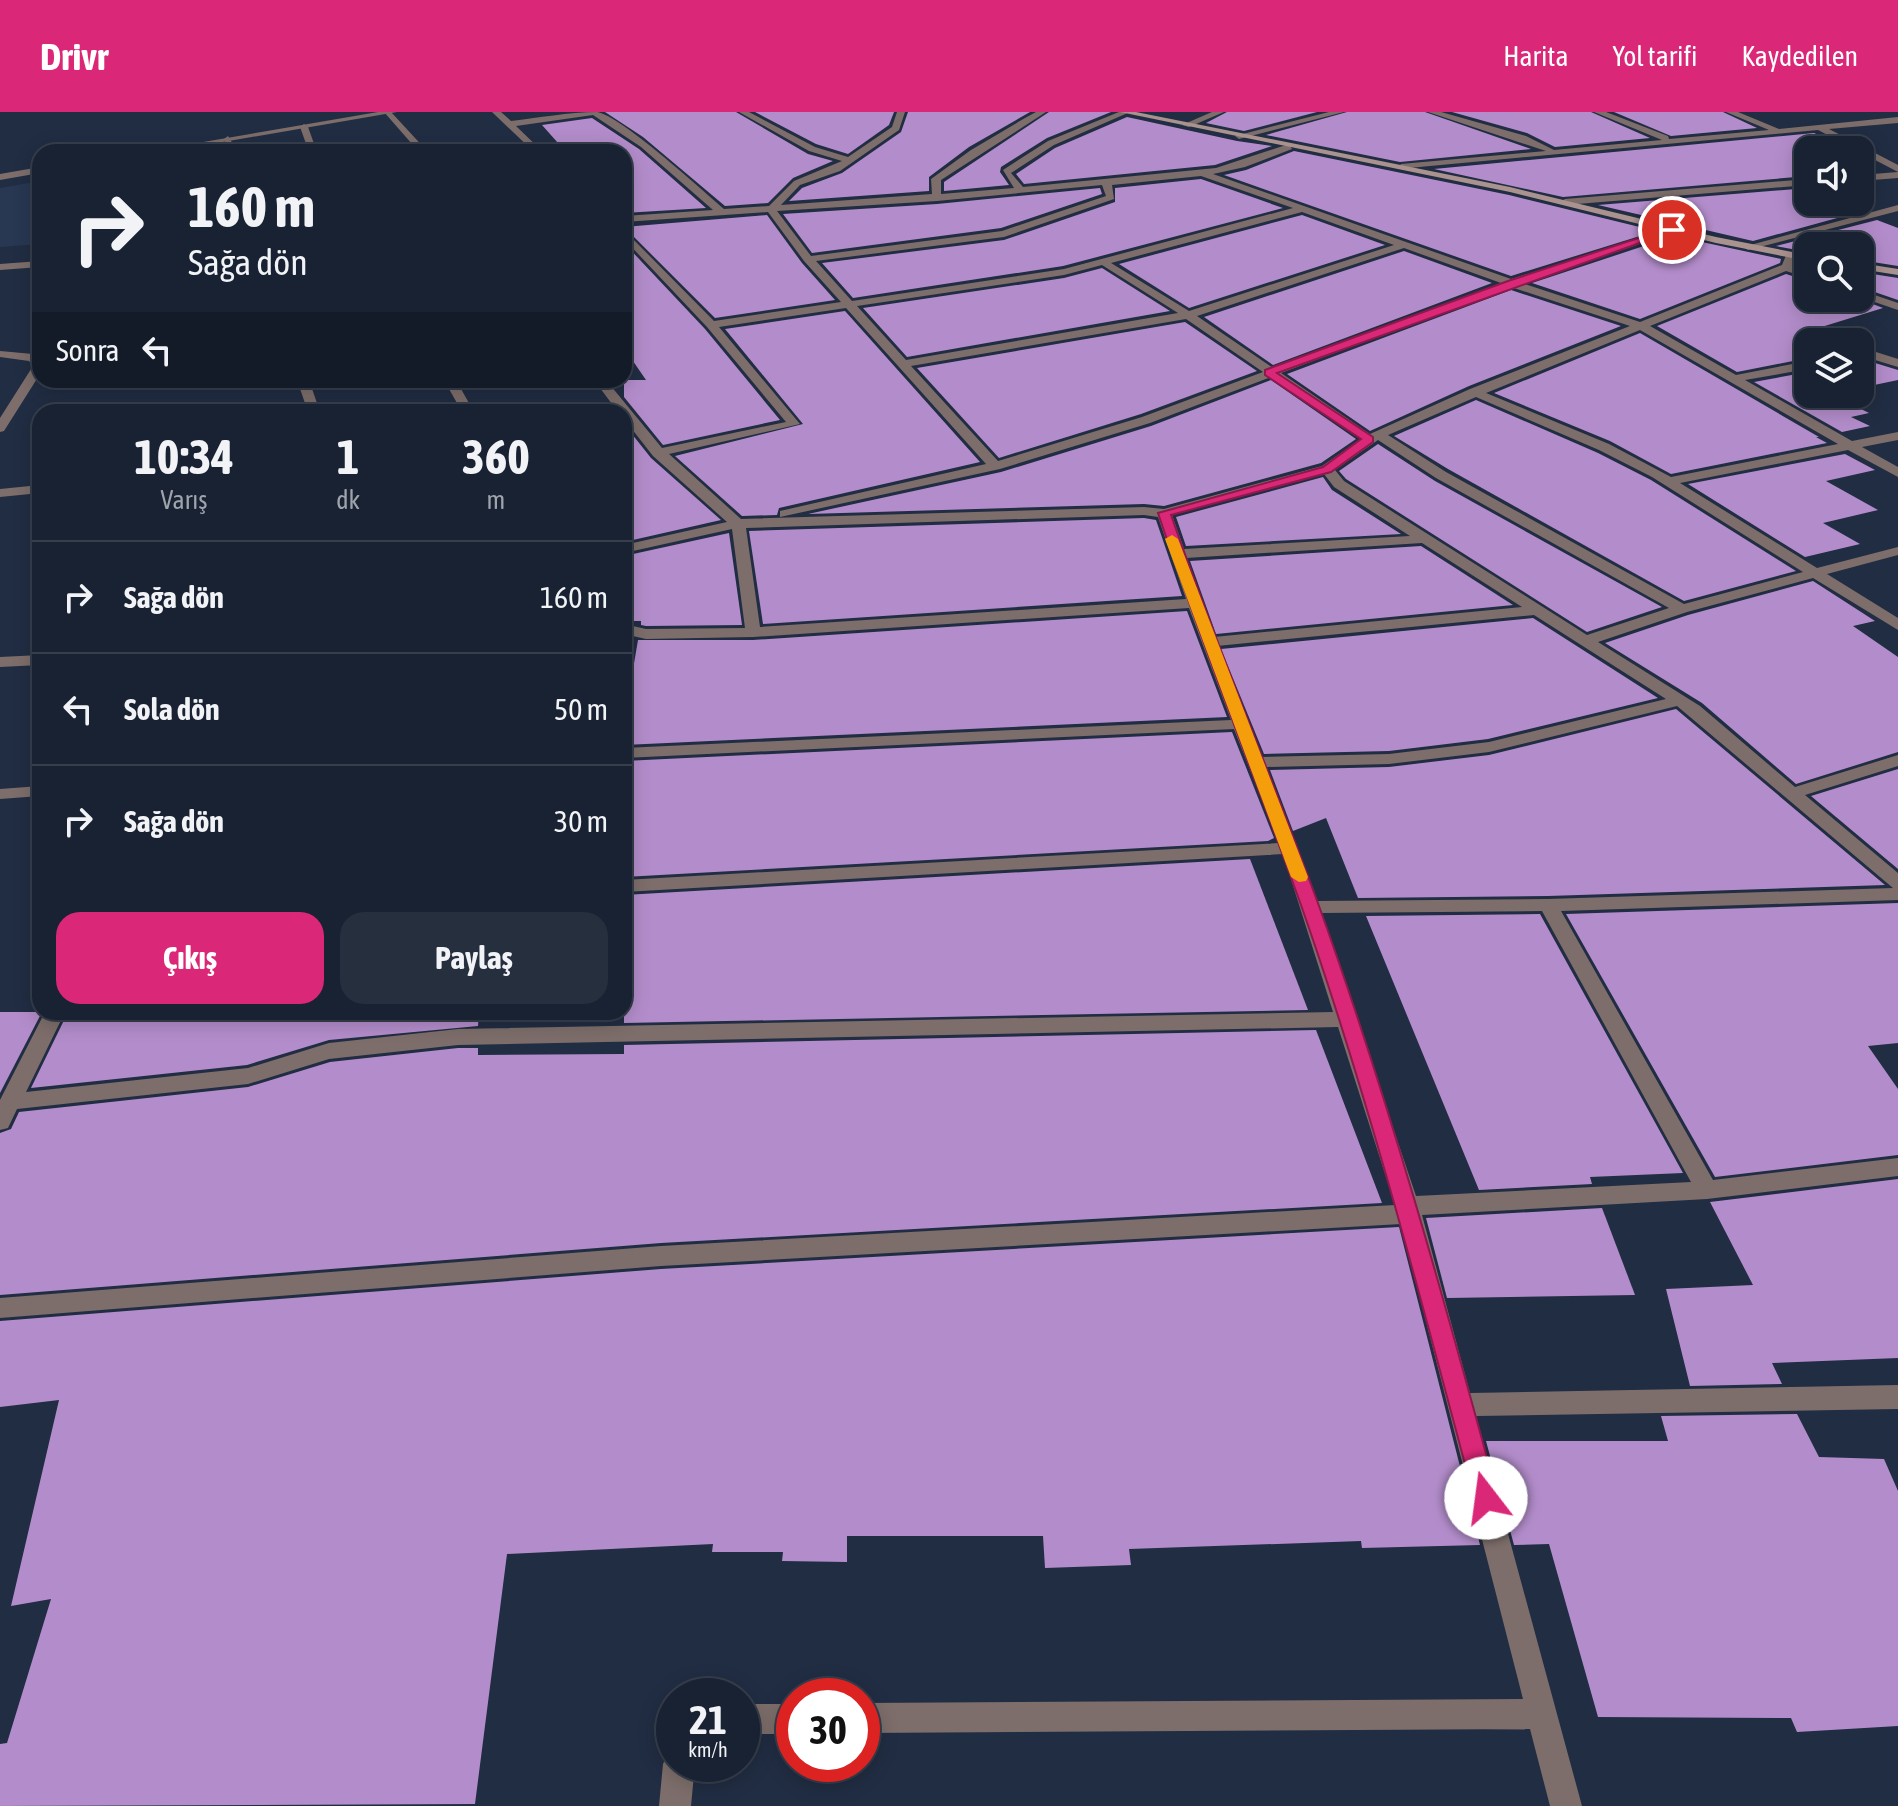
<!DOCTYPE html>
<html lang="tr">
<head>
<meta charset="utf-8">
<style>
	body { margin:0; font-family:"Asap Condensed",sans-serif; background:#262f3e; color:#f1f3f6; height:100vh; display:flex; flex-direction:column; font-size:30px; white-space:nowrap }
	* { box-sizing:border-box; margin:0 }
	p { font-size:26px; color:#9fa4ac }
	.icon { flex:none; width:44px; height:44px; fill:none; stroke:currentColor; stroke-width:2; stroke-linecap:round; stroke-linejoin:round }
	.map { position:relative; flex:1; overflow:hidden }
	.drawer { position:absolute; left:32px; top:292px; width:600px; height:616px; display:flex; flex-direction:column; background:#192232; border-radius:24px; box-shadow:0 4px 20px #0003,0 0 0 2px #373f4d }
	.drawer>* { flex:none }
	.guide { position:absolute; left:32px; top:32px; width:600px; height:244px; border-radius:24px; box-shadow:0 4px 20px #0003,0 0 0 2px #373f4d; background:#192232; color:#f1f3f6; overflow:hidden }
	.controls { position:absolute; left:1794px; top:24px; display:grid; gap:16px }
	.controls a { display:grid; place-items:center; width:80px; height:80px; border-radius:16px; background:#192232; box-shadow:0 4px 20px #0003,0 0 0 2px #373f4d; font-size:40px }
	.speed { position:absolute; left:656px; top:1566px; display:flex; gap:16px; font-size:40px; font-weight:700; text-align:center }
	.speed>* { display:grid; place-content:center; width:104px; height:104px; border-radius:50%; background:#192232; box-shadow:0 4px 20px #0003,0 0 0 2px #373f4d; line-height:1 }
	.speed small { font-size:20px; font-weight:400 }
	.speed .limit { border:12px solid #d22; background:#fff; color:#111 }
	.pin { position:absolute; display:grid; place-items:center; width:68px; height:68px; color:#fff; margin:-34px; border:4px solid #fff; border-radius:50%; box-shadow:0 2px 8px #0007 }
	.me { position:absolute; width:88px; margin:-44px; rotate:345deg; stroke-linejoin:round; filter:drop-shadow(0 0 6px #0008) }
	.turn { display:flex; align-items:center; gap:28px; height:168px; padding:0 24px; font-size:36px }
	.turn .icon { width:104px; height:104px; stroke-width:2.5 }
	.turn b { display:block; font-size:56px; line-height:68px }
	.then { display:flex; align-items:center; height:76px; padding:0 24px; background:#0003; gap:16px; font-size:30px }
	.eta { display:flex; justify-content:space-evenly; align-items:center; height:136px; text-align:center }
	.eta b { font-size:48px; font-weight:700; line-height:56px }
	.button { display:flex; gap:16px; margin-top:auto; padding:16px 24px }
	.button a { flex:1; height:92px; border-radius:24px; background:#db2777; color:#fff; font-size:32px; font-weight:700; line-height:92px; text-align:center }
	.button a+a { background:#262f3e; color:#f1f3f6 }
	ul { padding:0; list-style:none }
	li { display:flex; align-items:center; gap:24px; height:112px; padding:0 24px; border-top:2px solid #373f4d }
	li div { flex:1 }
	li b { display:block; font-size:30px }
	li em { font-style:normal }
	header { display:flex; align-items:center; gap:48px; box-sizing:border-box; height:112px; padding:0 40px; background:#db2777; color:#fff }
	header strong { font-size:38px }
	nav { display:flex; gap:44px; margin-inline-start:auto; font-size:28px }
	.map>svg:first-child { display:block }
	.built { fill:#283752 }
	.building { fill:#b38dcb }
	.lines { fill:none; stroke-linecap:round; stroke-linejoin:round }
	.minor { fill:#7d6e6b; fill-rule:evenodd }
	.tertiary { fill:#7d6e6b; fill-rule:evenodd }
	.secondary { fill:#aa928e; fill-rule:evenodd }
	.route { fill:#db2777; stroke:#8e194d; stroke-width:2 }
	.slow { fill:#f59e0b }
</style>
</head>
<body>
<header>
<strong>Drivr</strong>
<nav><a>Harita</a><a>Yol tarifi</a><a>Kaydedilen</a></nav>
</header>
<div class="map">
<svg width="1898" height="1694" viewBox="0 0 1898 1694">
	<rect width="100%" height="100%" fill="#212d43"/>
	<path class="built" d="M40 69V132L0 135V76Z"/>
	<g class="building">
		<path d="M605 0H736L808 42 833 49 793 66 768 91 725 94 643 25Z"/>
		<path d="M755 0H894L889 13 848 42 816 32Z"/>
		<path d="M908 0H1030L969 35 929 65V79L789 89 802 76 842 61 901 20Z"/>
		<path d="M1049 0H1111L1047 26 1001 55 1000 60 1009 73 944 79V70Z"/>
		<path d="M1227 0H1317L1244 19 1206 11Z"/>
		<path d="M1347 0H1425L1531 37 1400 50 1266 23Z"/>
		<path d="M1452 0H1591L1650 26 1555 35 1527 21Z"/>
		<path d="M1614 0H1723L1757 16 1671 24Z"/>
		<path d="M1127 5 1237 29 1272 34 1215 53 1024 72 1016 62 1055 36Z"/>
		<path d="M592 6 639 37 706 96 624 101V40H566L542 13Z"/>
		<path d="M1814 21 1850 38H1808V64L1563 85 1434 57Z"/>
		<path d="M1294 39 1509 83 1656 119 1511 164 1224 63 1246 58Z"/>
		<path d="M1201 67 1283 96 1063 154 853 186 822 151 1004 128 1115 90V76Z"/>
		<path d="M1100 76 1102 82 1001 116 812 141 783 102 937 92Z"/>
		<path d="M1808 76V90H1835L1859 100 1753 129 1598 93Z"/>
		<path d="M767 103 802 151 835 188 715 206 624 115Z"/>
		<path d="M1302 103 1385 133 1189 196 1119 152Z"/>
		<path d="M1877 108 1898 116V154L1860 148V134H1808V140L1776 134Z"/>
		<path d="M1674 124 1781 147 1780 151 1640 207 1532 171Z"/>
		<path d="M624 131 705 217 780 308 663 333 624 285V268H646L624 236Z"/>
		<path d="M1404 139 1492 171 1273 253 1204 205Z"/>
		<path d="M1102 156 1170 199 907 245 863 196 1064 166Z"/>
		<path d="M1860 160 1898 166V188L1860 175Z"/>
		<path d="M1786 162 1808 169V186H1857L1883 196 1815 217 1844 230H1808V246L1737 260 1657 214Z"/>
		<path d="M1511 178 1621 214 1469 274 1370 319 1287 262Z"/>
		<path d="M845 199 980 350 779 396 777 403 742 404 675 344 803 312 725 217Z"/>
		<path d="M1185 210 1257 259 1141 302 999 346 917 256Z"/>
		<path d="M1640 221 1819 325H1816L1827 331 1671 362 1610 329 1494 281Z"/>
		<path d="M1875 251 1898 258V268L1860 276V252Z"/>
		<path d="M1808 260V282H1831L1869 301 1851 305 1870 314 1842 320 1754 270Z"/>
		<path d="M1271 268 1356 327 1321 351 1164 394 1144 392 808 402 1001 360 1151 314Z"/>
		<path d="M1476 288 1598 341 1651 368 1796 459 1684 489 1448 357 1394 324Z"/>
		<path d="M624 312 651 346 721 408 624 430Z"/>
		<path d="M1378 332 1435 369 1662 495 1587 520 1346 367 1339 359Z"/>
		<path d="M1845 342 1875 358 1826 369 1878 398 1823 411 1860 432 1805 445 1688 372Z"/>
		<path d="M1323 365 1332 378 1401 422 1186 434 1176 405Z"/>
		<path d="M1144 406 1156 408 1182 484 763 512 749 419Z"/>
		<path d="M729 421 742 513 646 514 641 513V509H624V444Z"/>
		<path d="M1421 434 1513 493 1216 522 1190 449Z"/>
		<path d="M1813 469 1875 509 1853 514 1898 545V640L1796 672 1702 591 1605 531 1688 503Z"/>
		<path d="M1187 499 1227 605 624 633V610L638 528H753Z"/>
		<path d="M1533 506 1658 586 1488 627 1389 639 1264 642 1221 537Z"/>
		<path d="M1676 597 1885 773 1548 784 1358 786 1326 706 1293 719 1270 658 1389 655 1489 643Z"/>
		<path d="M1232 620 1274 726 1268 729 624 765V649Z"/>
		<path d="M1898 657V757L1811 684Z"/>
		<path d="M1250 747 1308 898 624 911V783Z"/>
		<path d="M1898 791V931L1868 934 1898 977V1043L1715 1065 1566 802Z"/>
		<path d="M1540 802 1683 1061 1590 1065 1592 1072 1479 1078 1366 804Z"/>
		<path d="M0 900H42L0 981Z"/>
		<path d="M68 900H479L478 914 329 928 247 953 31 976Z"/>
		<path d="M1316 918 1382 1091 661 1131 0 1183V1021L11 1017 19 1000 248 975 330 950 458 936H478V943L624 942V933Z"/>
		<path d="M1898 1067V1246L1772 1251 1782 1272 1690 1274 1666 1177 1753 1173 1710 1090Z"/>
		<path d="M1602 1096 1635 1183 1447 1186 1426 1106Z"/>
		<path d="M1399 1115 1480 1433 1362 1436 1361 1429 1129 1437 1131 1453 1045 1456 1043 1424H847V1450L782 1449 783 1440H712L713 1432 507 1442 475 1692 0 1694V1632L7 1631 51 1487 11 1494 59 1288 0 1295V1209L661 1157Z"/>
		<path d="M1797 1302 1819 1345 1884 1347 1898 1379V1614L1797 1620 1791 1606 1598 1605 1549 1432 1514 1433 1486 1329H1668L1661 1304Z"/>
	</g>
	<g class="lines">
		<g class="minor">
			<path d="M384 0H391L428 40H419Z"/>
			<path d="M492 0H501L511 9C538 6 569 0 597 0 620 3 702 78 724 97L769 94 794 69 842 49 809 39 739 0H749L815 35 848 45 892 15 897 0H905L899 18 840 59 800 73 781 93 932 82 931 67 971 38 1025 6 1036 0H1046L941 68V82L1014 76 1003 58 1048 29 1119 0H1130L1054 33 1011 61 1023 75 1216 56 1289 32 1292 37 1245 55 1213 62 1511 167 1676 116V120L1522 171 1640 210 1782 153 1787 141 1796 143 1792 154 1808 159V166L1786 159 1650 214 1736 263 1808 249V257L1745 268 1852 329 1898 320V328L1862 335 1898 355V365L1848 338 1680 371 1817 456 1898 435V443L1827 462 1898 506V518L1813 466 1687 500 1598 530 1700 594 1795 675 1898 643V654L1805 683 1898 761V788L1561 799 1713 1068 1898 1046V1064L1707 1087 1422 1103 1470 1281 1898 1273V1297L1476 1304 1582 1694H1550L1530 1617 862 1621V1591L1523 1587 1401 1112 661 1154 0 1206V1186L661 1134 1395 1093 1338 915 458 933 329 947 248 972 17 997 8 1016 0 1018V988L45 900H65L26 980 248 956 329 931 458 917 1333 900 1283 742 624 780V768L1279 731 1234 617 624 646V636L1231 608 1189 496 753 525 646 527 624 522V512L646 517 745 516 732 417 624 441V433L727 410 653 344 624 307V300H618L594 268H606L662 336 786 310 707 215 624 127V118L714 209 841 190 804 149 768 100 624 110V104L713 98 641 35 593 3 516 14 543 40H534ZM1201 64 1293 96 1064 157 852 189 816 149 1004 125 1114 87 1112 73ZM1102 73 1106 84 1002 119 811 144 777 99 937 89ZM1302 100 1394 133 1189 199 1111 151ZM1404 136 1501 171 1273 256 1197 204ZM1102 153 1178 201 906 248 857 194 1064 163ZM1511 175 1630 214 1470 277 1370 322 1281 261ZM846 196 986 352 780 399V405L1000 357 1150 311 1271 265 1361 327 1322 354 1164 397 1144 395 741 407 669 342 800 312 719 215ZM1186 207 1263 260 1142 305 998 349 911 254ZM1640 218 1838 332 1671 365 1609 332 1486 281ZM1476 285 1599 338 1652 365 1803 460 1684 492 1446 360 1388 323ZM1378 328 1436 366 1669 496 1587 523 1344 369 1335 358ZM1324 362 1334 375 1410 424 1184 437 1172 403ZM1144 403 1158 405 1186 487 760 515 746 416ZM1422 431 1522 495 1214 525 1186 446ZM1534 503 1666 587 1489 630 1389 642 1262 645 1217 534ZM1677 594 1893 776 1548 787 1317 789 1266 655 1389 652 1489 640ZM1542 799 1691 1070 1416 1084 1321 801Z"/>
			<path d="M1212 0H1224L1189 15 1182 13Z"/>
			<path d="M1329 0H1344L1239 27 1235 24Z"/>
			<path d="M1428 0H1441L1526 24 1554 38 1662 28 1594 0H1606L1668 24 1669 27 1769 18 1726 0H1738L1779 17 1898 5V11L1829 17 1898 53V60L1818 18 1398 57 1401 52 1546 39Z"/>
			<path d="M304 12 308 15 317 40H309L300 15Z"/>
			<path d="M228 24 238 40H230L224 27Z"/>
			<path d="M1898 60V66L1860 69V63Z"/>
			<path d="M1808 67V73L1565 93 1560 90 1565 87Z"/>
			<path d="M1898 93V99L1748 138 1743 135Z"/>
			<path d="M40 149V155L0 158V152Z"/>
			<path d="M1860 178 1898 191V198L1860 185Z"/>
			<path d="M0 239 33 242 40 247V262L4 319 0 320V306L33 254 29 249 0 245Z"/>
			<path d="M1876 240 1898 247V255L1875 248 1860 249V241Z"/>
			<path d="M297 268H309L320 300H308Z"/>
			<path d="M444 268H456L474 300H462Z"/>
			<path d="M40 373V381L0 385V377Z"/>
			<path d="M40 543V553L0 555V545Z"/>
			<path d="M40 674V684L0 687V677Z"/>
			<rect x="742" y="1592" width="52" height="30"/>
			<path d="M674 1639V1652H695L691 1694H659L663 1652 668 1641Z"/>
		</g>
		<g class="tertiary">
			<path d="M378 0H397L165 40H145Z"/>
			<path d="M40 55V61L0 68V62Z"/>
		</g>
		<g class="secondary">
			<path d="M1120 0H1136L1510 75 1716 125 1808 143V149L1716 131 1510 80Z"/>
			<path d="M1860 151 1898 157V163L1860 157Z"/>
		</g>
	</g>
	<path class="route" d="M1669 116 1676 118 1277 261 1373 325V330L1331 360 1171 403C1217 535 1271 663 1319 794 1389 988 1444 1187 1498 1386L1495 1394 1486 1397 1477 1394 1474 1386C1421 1187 1369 987 1301 793 1254 662 1202 533 1158 401L1323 355 1361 327 1265 263V258L1508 169Z"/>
	<path class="slow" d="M1172 423 1178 427 1308 765 1306 769 1299 770 1291 765 1165 427Z"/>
</svg>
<div class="controls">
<a><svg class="icon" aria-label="sound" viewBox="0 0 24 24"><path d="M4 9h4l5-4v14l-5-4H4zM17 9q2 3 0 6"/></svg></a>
<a><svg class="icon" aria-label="search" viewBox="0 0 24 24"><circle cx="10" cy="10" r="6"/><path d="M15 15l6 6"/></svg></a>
<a><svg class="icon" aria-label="layers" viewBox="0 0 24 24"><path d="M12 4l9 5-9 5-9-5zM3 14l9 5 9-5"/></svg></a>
</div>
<div class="speed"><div>21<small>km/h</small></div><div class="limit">30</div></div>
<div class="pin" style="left:1672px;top:118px;background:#d93025"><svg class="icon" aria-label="arrive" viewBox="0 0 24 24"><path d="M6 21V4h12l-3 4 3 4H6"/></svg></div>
<svg class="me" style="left:1486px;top:1386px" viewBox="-20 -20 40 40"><circle r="19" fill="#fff"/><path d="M0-13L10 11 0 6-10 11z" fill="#db2777"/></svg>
<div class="guide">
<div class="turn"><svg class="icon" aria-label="right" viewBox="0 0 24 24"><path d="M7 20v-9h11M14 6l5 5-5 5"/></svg><div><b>160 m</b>Sağa dön</div></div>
<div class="then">Sonra<svg class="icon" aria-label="left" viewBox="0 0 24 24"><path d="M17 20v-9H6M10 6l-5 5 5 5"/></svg></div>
</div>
<section class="drawer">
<div class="eta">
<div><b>10:34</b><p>Varış</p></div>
<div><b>1</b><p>dk</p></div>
<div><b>360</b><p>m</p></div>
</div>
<ul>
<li><svg class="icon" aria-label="right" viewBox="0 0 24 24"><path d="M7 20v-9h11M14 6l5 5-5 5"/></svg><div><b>Sağa dön</b></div><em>160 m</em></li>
<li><svg class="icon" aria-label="left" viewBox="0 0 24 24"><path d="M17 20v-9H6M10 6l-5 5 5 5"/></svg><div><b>Sola dön</b></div><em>50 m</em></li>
<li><svg class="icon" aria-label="right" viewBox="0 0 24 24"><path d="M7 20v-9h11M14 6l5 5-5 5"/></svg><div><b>Sağa dön</b></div><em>30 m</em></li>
</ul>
<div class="button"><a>Çıkış</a><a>Paylaş</a></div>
</section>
</div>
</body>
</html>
